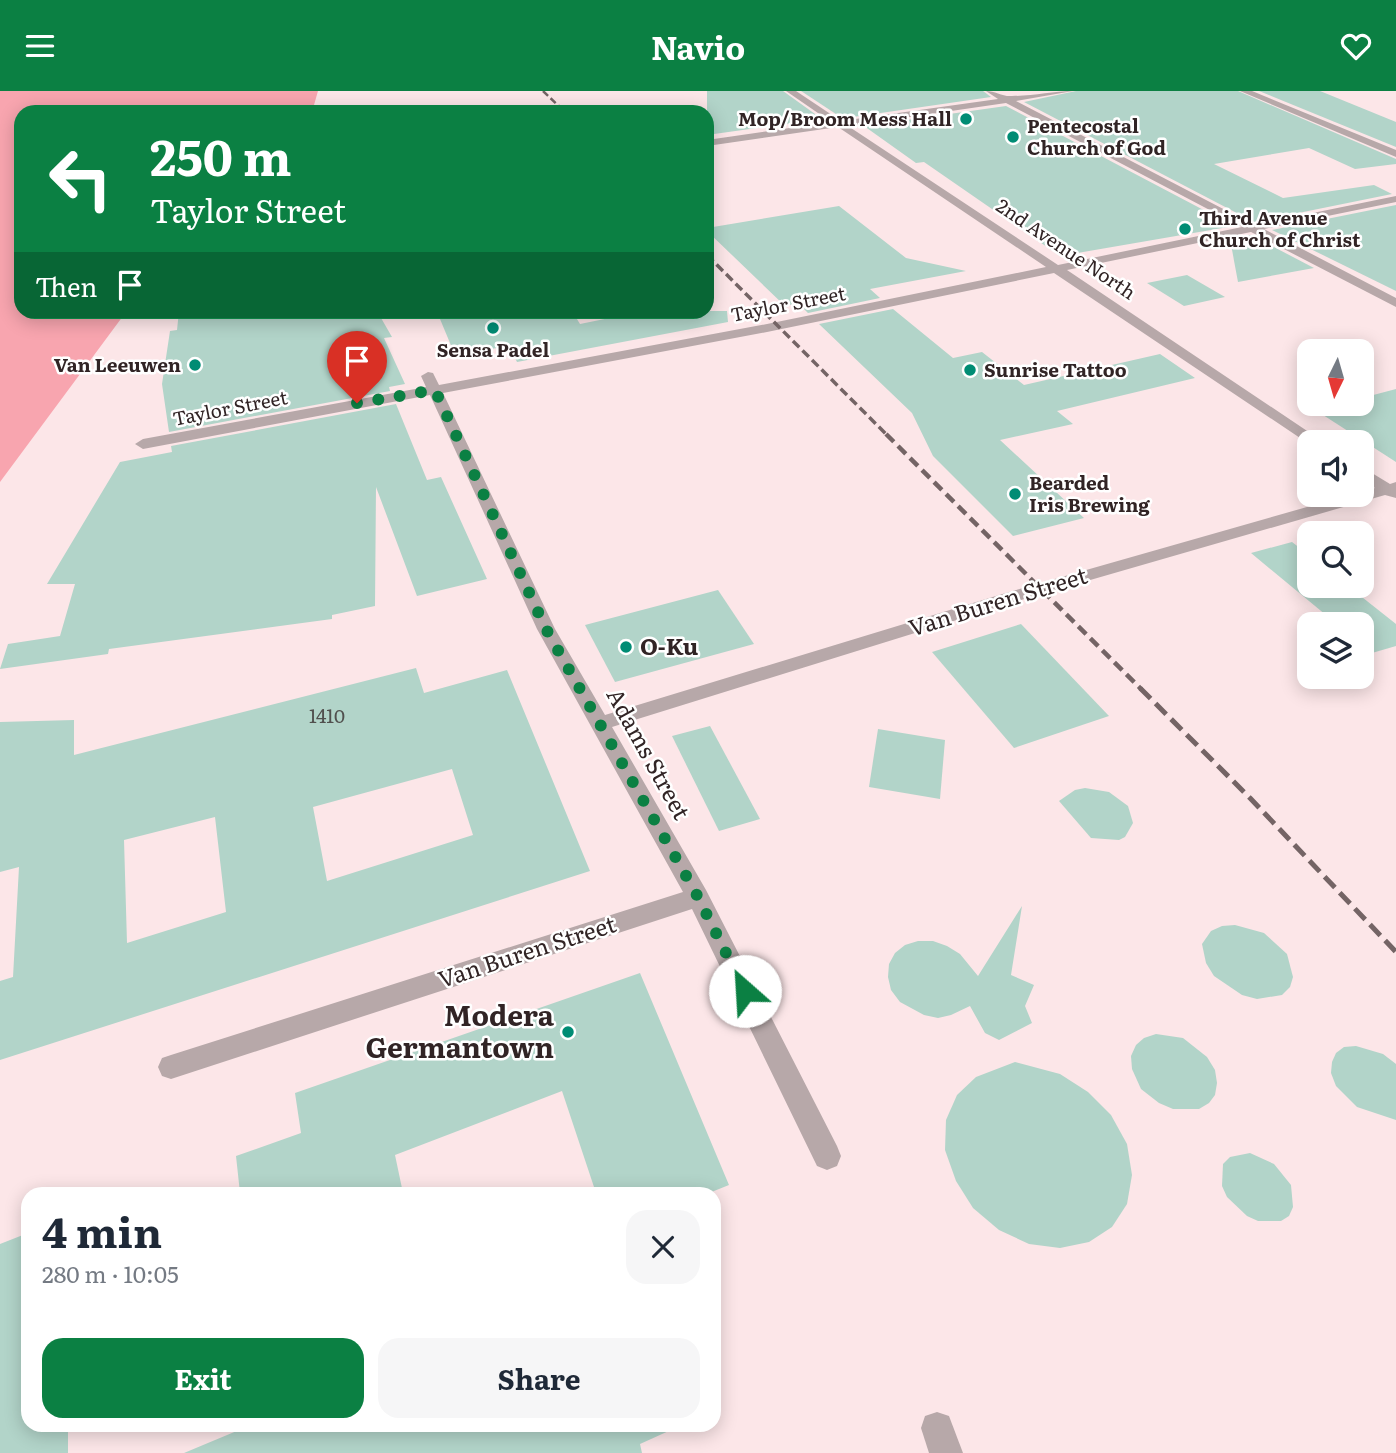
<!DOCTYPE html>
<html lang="en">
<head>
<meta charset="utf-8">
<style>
	body { margin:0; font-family:Literata,serif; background:#f6f6f7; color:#1f2937; height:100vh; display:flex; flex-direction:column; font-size:26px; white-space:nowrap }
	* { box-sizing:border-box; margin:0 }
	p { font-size:23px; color:#747a83 }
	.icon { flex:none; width:38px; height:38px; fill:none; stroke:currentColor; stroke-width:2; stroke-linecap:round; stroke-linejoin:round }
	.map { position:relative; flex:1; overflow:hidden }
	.side { position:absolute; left:21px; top:1096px; width:700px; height:245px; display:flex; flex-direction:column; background:#fff; border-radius:21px; box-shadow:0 4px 18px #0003 }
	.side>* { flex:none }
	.banner { position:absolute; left:14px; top:14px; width:700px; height:214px; border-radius:21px; box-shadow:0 4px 18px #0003; background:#0b8043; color:#fff; overflow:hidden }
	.needle { width:46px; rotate:185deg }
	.tools { position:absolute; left:1297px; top:248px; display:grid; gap:14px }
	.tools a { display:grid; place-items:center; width:77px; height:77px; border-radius:14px; background:#fff; box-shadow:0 4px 18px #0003; font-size:35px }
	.pin { position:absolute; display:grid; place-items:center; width:60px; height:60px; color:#fff; margin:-72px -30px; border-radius:50% 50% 50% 0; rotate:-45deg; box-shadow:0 0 7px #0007 }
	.pin .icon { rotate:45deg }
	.me { position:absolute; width:77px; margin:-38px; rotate:334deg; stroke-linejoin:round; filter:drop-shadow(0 0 5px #0008) }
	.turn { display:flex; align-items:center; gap:24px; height:147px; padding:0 21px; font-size:32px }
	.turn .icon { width:91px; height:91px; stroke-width:2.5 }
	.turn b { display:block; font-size:49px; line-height:60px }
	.then { display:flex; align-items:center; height:66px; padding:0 21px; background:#0003; gap:14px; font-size:26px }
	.round { display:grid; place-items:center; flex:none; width:74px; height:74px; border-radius:21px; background:#f6f6f7 }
	.headline { display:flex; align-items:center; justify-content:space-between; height:119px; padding:0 21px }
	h1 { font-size:42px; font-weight:700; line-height:52px }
	.button { display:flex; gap:14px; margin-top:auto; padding:14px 21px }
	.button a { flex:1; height:80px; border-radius:21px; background:#0b8043; color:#fff; font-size:28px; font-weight:700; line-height:80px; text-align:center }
	.button a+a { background:#f6f6f7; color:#1f2937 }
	header { display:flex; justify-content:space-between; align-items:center; height:91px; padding:0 21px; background:#0b8043; color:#fff; font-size:32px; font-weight:700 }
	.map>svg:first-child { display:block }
	.water { fill:#f8a5af }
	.building { fill:#b2d4c9; fill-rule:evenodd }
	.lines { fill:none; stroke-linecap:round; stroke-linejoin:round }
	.minor { fill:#b7a8a9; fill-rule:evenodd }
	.rail-far3 { stroke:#746465; stroke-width:2.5; stroke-dasharray:7 3.5; stroke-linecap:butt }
	.rail-far2 { stroke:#746465; stroke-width:3.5; stroke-dasharray:9 4.5; stroke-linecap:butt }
	.rail-far1 { stroke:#746465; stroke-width:4.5; stroke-dasharray:11 6; stroke-linecap:butt }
	.rail { stroke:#746465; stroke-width:5; stroke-dasharray:15 7; stroke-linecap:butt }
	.route { stroke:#0b8043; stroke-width:12; stroke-dasharray:0 21.6 }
	.poi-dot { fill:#008c74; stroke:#fff; stroke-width:2.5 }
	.labels { text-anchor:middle; stroke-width:5; stroke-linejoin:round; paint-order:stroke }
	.far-poi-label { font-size:19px; font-weight:bold; fill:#312425; stroke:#fff; text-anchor:start }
	.far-street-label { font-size:19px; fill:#312425; stroke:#fff }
	.number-label { font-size:19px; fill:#51504e }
	.street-label { font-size:23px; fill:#312425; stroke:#fff }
	.poi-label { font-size:23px; font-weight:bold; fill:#312425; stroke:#fff; text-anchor:start }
	.near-poi-label { font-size:28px; font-weight:bold; fill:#312425; stroke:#fff; text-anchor:end }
</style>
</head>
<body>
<header><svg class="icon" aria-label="menu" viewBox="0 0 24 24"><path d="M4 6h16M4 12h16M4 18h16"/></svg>Navio<svg class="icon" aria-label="heart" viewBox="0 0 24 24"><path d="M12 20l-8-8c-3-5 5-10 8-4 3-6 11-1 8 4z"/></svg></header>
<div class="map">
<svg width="1396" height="1362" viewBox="0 0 1396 1362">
	<rect width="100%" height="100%" fill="#fce6e8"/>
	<path class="water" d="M0 0H318L312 21H21V220L126 221 0 391Z"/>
	<g class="building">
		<path d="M707 0H783L822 28 707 44Z"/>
		<path d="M801 0H983L991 6 846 27 839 25Z"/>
		<path d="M1076 0H1238L1396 68V73L1355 78 1309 57 1214 73 1283 107 1374 94 1392 103 1254 131 1024 11Z"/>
		<path d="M1259 0H1320L1396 31V56Z"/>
		<path d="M1006 15 1234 135 1060 165 924 71 916 72 864 35Z"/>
		<path d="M1396 114V200L1272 139Z"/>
		<path d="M839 115 906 167 966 180 870 198 880 207 808 222 798 212 785 215 707 140V137Z"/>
		<path d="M1251 144 1314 177 1238 191 1230 148Z"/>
		<path d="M1187 184 1225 206 1184 215 1147 192Z"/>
		<path d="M893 218 953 267 982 261 1024 294 1160 263 1195 287 1057 320 1073 333 1000 349 1084 427 1013 445 933 365 912 322 819 233Z"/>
		<path d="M179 220H377L392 246 384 247 405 293 389 296 390 300 169 341 162 293 170 240 177 239Z"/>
		<path d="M487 220H572L580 233 644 220H727L728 231 517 271 509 255 455 264 440 228Z"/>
		<path d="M1396 298V371L1306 313H1362V307Z"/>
		<path d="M396 313 427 389 441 386 487 488 417 505 376 396 375 515 332 524V528L109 558 108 563 0 578 8 553 60 545 75 493H47L120 371 172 361 171 355Z"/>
		<path d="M1292 451 1309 464V495H1348L1396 533V555L1372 562 1362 553V534H1338L1251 462Z"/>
		<path d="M718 499 754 553 615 591 585 534Z"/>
		<path d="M1021 533 1109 625 1014 657 932 561Z"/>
		<path d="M416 577 424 602 507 579 590 780 0 969V890L13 886 19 776 0 781V631L74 629V664ZM452 678 473 744 327 790 313 716ZM215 726 226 821 127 852 124 749Z"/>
		<path d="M710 635 760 728 719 740 672 645Z"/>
		<path d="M878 638 945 649 940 708 869 696Z"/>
		<path d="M1085 697 1109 701 1128 715 1133 732 1125 746 1119 749 1091 747 1059 710 1075 699Z"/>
		<path d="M1022 815 1011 884 1034 894 1025 915 1032 932 999 949 985 942 970 915 951 924 938 927 924 924 900 911 891 899 888 886 889 873 895 862 905 854 918 850H933L947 855 960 863 978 885Z"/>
		<path d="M1235 834 1264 842 1287 863 1293 886 1290 896 1282 904 1257 908 1242 904 1214 885 1206 872 1202 853 1211 840 1222 835Z"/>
		<path d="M640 882 729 1094 709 1102H596L562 1000 395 1064 403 1102H240L236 1065 301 1042 295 1002Z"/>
		<path d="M1156 943 1183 947 1207 966 1215 979 1217 992 1215 1004 1209 1012 1199 1018H1173L1159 1012 1141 998 1132 978 1131 965 1136 954 1144 947Z"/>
		<path d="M1356 955 1383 963 1396 973V1029L1357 1016 1336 995 1331 982 1332 971 1336 962 1344 956Z"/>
		<path d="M1015 971 1060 983 1088 1001 1111 1024 1127 1053 1132 1084 1127 1113 1112 1136 1089 1151 1060 1157 1029 1153 999 1139 973 1117 956 1090 945 1059 946 1029 957 1004 976 986Z"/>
		<path d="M1250 1062 1274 1073 1291 1094 1293 1116 1289 1125 1281 1130H1258L1247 1125 1227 1106 1222 1095 1223 1073 1230 1066Z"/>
		<path d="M28 1142V1334H68V1362H0V1153Z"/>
		<path d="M251 1334H682L640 1353 642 1362H184Z"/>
	</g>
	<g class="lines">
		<g class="minor">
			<path d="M786 0H796L841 30 998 8 986 0C995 0 1003 6 1012 5 1033 5 1053 0 1073 0L1016 10 1254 134 1396 105V111L1264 138 1396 207V216L1251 141 1067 179 1325 352 1309 353 1054 182 767 241 443 302 555 538 605 624 1009 501 1349 404H1362V401L1375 397 1362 388V376L1390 393 1396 391V407L1385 404 1021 509 612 636 706 799 837 1055 841 1065 837 1075 827 1079 817 1075 692 818 171 988 162 985 158 976 162 967 171 964 683 801 537 538 430 304 143 358 135 353 143 348 426 296 421 285 428 281 433 282 439 294 767 233 1046 176 838 36 707 55V49L831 31ZM1006 12 1242 136 1058 174 848 35Z"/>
			<path d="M1240 0H1252L1396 59V66Z"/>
			<path d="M937 1321 949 1325 963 1362H929L921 1337 925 1325Z"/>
		</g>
		<path class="rail-far3" d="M543 0 565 21"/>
		<path class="rail-far2" d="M707 164 888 345"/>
		<path class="rail-far1" d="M886 343 1142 599"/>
		<path class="rail" d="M1140 597 1250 707 1396 861"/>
	</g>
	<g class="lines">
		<path class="route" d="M357 312 435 299 546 538 698 806 745 900"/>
	</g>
	<g class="poi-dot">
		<circle cx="966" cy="28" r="7"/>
		<circle cx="1013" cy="46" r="7"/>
		<circle cx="1185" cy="138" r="7"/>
		<circle cx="493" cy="237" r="7"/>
		<circle cx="195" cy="274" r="7"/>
		<circle cx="970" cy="279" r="7"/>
		<circle cx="1015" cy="403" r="7"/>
		<circle cx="626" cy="556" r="7"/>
		<circle cx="568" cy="941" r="7"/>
	</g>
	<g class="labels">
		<g class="far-poi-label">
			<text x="952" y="35" text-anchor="end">Mop/Broom Mess Hall</text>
			<text x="1027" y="42">Pentecostal<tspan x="1027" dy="22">Church of God</tspan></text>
			<text x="1199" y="134">Third Avenue<tspan x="1199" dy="22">Church of Christ</tspan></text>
			<text x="493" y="266" text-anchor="middle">Sensa Padel</text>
			<text x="181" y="281" text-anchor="end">Van Leeuwen</text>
			<text x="984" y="286">Sunrise Tattoo</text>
			<text x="1029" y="399">Bearded<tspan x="1029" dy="22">Iris Brewing</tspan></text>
		</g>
		<g class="far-street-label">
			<text transform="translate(1066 158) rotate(34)" y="7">2nd Avenue North</text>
			<text transform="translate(788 213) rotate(-11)" y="7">Taylor Street</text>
			<text transform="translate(230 317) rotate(-11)" y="7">Taylor Street</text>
		</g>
		<g class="number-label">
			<text x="327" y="632">1410</text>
		</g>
		<g class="street-label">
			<text transform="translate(998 511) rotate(-17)" y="8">Van Buren Street</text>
			<text transform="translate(648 663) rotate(61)" y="8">Adams Street</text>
			<text transform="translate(527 861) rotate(-18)" y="8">Van Buren Street</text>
		</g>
		<g class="poi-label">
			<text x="640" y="564">O-Ku</text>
		</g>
		<g class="near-poi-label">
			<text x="554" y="935">Modera<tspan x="554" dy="32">Germantown</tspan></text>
		</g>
	</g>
</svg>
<div class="tools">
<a><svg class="needle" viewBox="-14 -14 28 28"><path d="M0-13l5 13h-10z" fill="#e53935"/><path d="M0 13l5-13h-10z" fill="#747a83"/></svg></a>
<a><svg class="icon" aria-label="sound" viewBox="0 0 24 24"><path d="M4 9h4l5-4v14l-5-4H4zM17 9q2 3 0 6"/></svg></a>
<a><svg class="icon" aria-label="search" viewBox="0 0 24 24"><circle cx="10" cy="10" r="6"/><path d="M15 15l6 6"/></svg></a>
<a><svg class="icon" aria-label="layers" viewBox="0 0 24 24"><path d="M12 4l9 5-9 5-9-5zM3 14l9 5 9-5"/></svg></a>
</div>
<div class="pin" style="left:357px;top:312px;background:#d93025"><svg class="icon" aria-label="arrive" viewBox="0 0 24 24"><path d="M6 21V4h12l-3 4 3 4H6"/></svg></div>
<svg class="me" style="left:745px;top:900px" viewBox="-20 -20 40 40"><circle r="19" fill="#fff"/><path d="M0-13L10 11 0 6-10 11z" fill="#0b8043"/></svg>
<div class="banner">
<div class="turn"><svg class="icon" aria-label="left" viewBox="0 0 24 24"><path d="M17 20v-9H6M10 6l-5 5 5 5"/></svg><div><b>250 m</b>Taylor Street</div></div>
<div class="then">Then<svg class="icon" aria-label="arrive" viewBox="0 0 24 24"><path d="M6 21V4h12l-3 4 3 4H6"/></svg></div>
</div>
<section class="side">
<div class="headline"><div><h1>4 min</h1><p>280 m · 10:05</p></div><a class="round"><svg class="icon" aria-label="close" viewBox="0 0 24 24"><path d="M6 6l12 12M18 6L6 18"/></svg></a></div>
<div class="button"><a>Exit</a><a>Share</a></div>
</section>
</div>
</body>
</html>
